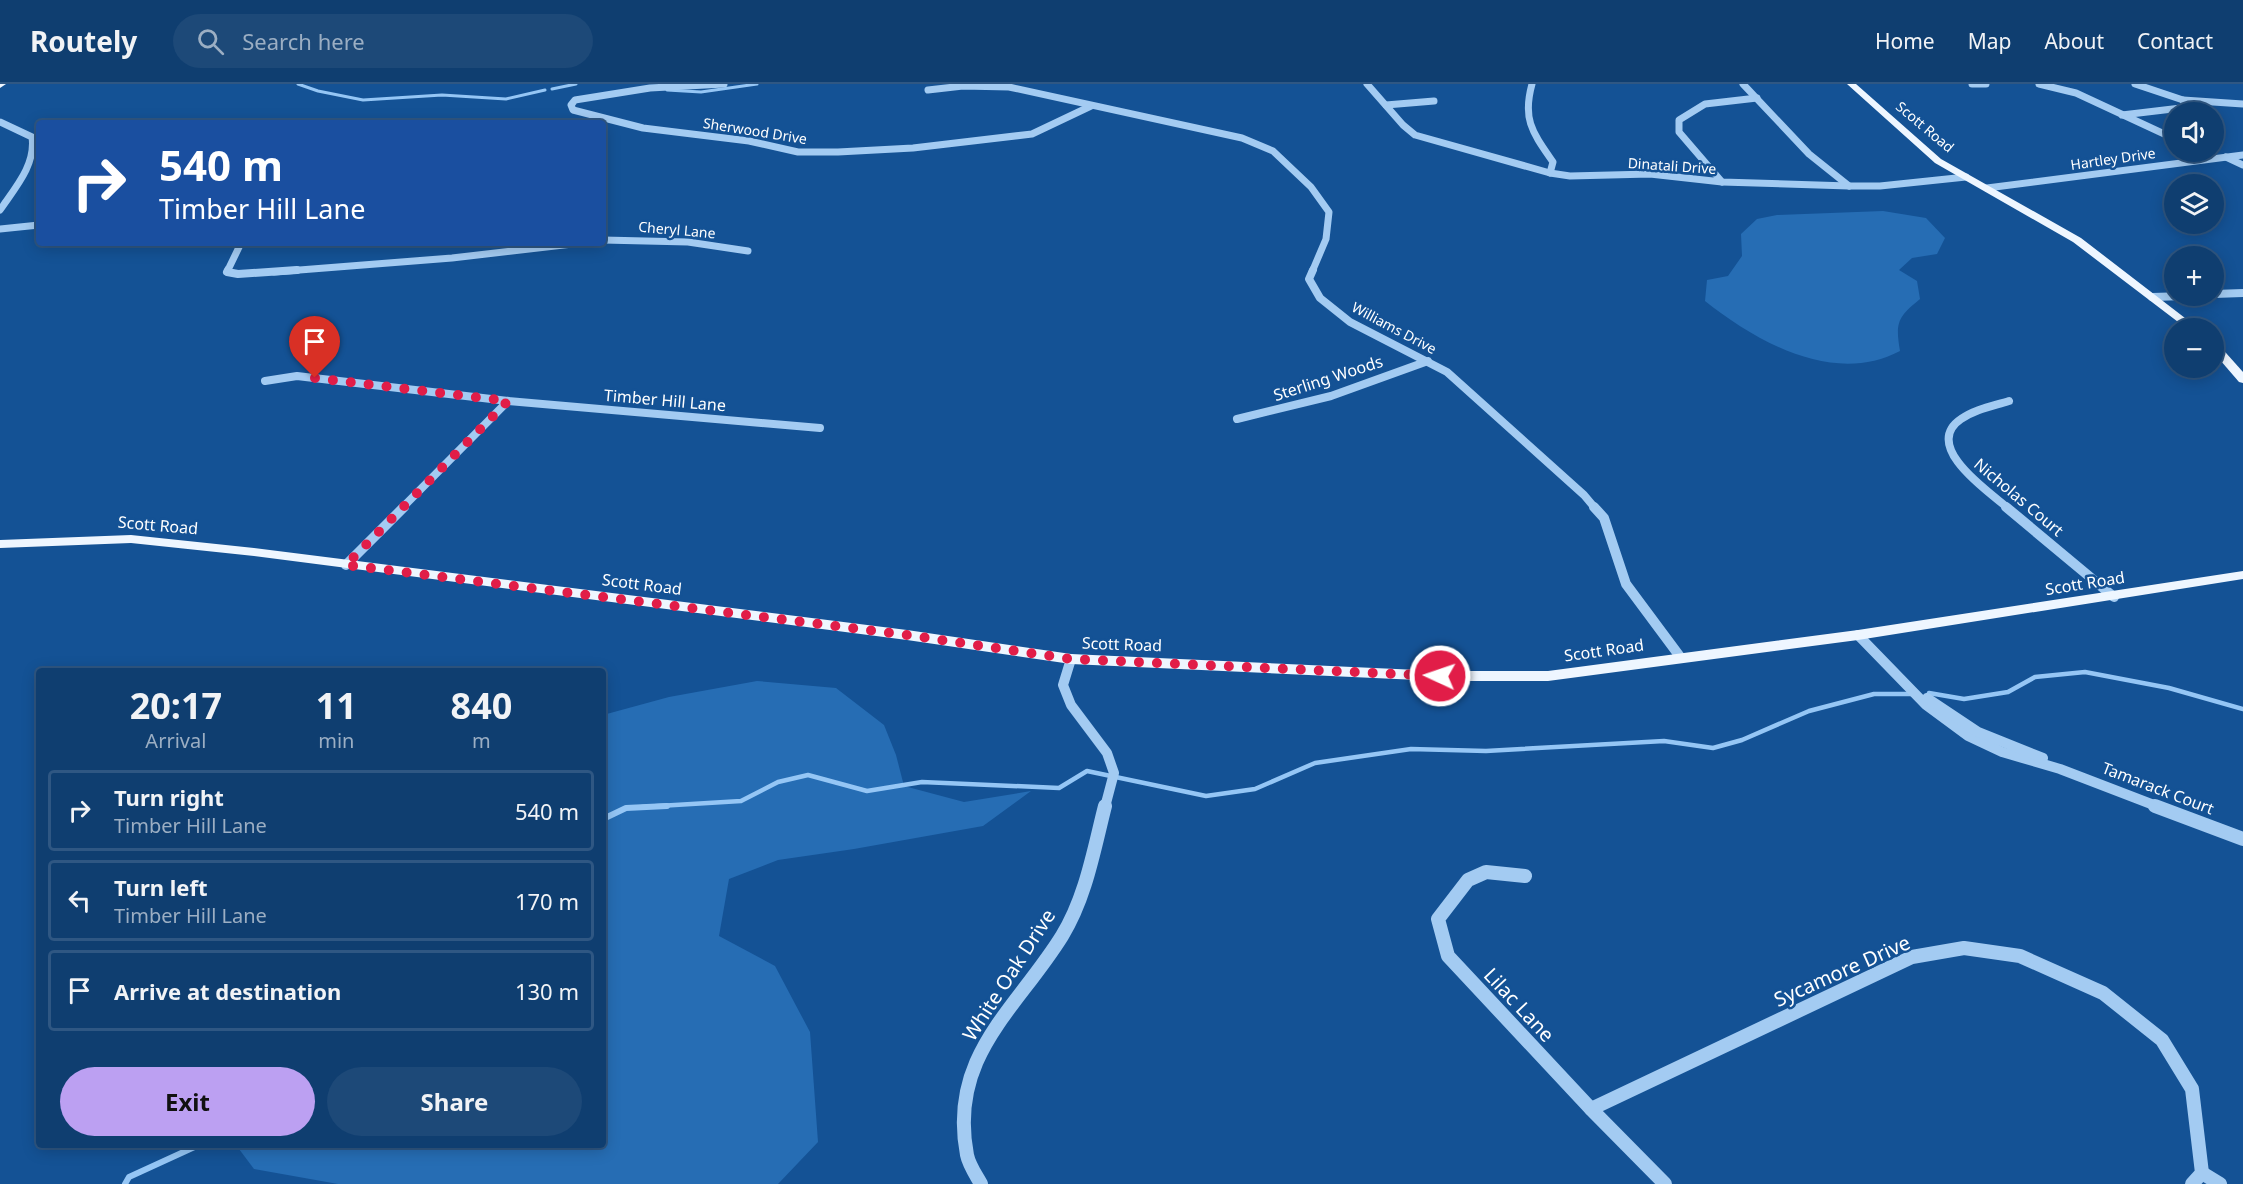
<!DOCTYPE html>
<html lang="en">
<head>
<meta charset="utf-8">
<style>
	body { margin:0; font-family:"Noto Sans",sans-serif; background:#1d4978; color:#f1f3f6; height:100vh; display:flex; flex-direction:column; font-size:22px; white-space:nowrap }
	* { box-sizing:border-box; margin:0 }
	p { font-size:20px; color:#9baec3 }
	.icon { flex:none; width:33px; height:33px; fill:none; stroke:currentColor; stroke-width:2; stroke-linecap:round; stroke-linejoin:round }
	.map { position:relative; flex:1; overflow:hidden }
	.drawer { position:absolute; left:36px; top:584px; width:570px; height:480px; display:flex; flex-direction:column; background:#0f3e70; border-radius:6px; box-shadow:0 3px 15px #0003,0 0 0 2px #2f5783 }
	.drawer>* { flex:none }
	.guide { position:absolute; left:36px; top:36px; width:570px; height:126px; border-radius:6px; box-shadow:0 3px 15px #0003,0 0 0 2px #2f5783; background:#1a4fa0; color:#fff; overflow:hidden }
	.buttons { position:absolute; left:2164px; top:18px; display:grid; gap:12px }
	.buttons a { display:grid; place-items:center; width:60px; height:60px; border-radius:50%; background:#0f3e70; box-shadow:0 3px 15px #0003,0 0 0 2px #2f5783; font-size:30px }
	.pin { position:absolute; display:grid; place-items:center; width:51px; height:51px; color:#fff; margin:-62px -26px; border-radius:50% 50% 50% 0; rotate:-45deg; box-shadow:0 0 6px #0007 }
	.pin .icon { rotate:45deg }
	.me { position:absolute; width:66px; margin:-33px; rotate:273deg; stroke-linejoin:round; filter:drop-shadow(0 0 4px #0008) }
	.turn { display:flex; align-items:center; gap:21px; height:126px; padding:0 24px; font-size:27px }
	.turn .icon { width:78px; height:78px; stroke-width:2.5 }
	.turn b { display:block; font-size:42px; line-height:51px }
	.eta { display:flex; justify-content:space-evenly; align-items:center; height:102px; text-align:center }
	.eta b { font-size:36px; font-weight:700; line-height:42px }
	.cta { display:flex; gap:12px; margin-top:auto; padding:12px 24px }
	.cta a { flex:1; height:69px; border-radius:36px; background:#bca0f2; color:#111; font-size:24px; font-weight:700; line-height:69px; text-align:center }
	.cta a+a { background:#1d4978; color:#f1f3f6 }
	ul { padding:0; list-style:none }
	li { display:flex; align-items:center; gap:18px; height:81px; margin:0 12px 9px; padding:0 12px; border:3px solid #2f5783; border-radius:6px }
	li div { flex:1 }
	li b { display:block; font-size:22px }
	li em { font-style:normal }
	header { display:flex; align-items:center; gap:36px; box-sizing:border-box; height:84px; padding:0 30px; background:#0f3e70; border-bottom:2px solid #2f5783 }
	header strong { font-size:28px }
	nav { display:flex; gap:33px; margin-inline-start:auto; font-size:21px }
	.search { width:420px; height:54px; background:#1d4978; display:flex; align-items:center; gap:15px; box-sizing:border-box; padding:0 21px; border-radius:33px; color:#9baec3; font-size:22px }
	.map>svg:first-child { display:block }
	.green { fill:#266db4 }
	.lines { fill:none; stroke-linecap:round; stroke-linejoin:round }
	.stream-far2 { stroke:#95c6f5; stroke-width:3 }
	.stream-far1 { stroke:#95c6f5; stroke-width:4.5 }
	.stream { stroke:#95c6f5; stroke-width:6 }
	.minor-far3 { stroke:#a3cbf2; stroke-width:7 }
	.minor-far2 { stroke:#a3cbf2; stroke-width:8 }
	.minor-far1 { stroke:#a3cbf2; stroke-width:10 }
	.minor { stroke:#a3cbf2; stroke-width:14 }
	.major { fill:#eef6ff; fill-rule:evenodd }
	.route { stroke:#e11d48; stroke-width:10; stroke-dasharray:0 18 }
	.labels { text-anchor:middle; stroke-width:5; stroke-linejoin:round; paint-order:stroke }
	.far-street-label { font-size:14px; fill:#fff; stroke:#145295 }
	.street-label { font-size:16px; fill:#fff; stroke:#145295 }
	.near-street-label { font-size:20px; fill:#fff; stroke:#145295 }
</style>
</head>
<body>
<header>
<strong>Routely</strong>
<div class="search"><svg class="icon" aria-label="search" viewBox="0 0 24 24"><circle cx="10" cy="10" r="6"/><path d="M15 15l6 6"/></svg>Search here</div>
<nav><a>Home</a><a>Map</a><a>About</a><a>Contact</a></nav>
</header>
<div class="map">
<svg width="2243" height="1100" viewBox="0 0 2243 1100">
	<rect width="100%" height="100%" fill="#145295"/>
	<g class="green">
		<path d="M1883 127 1926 134 1945 154 1937 170 1912 174 1899 186 1917 197 1920 215C1898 233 1895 238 1900 267 1834 302 1757 258 1705 217L1707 196 1728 192 1742 172 1741 150 1757 135 1777 131Z"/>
		<path d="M757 597 836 604 884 641 896 671 904 702 964 718 1031 707 983 742 854 765 778 776 729 795 719 852 775 882 810 948 818 1058 778 1100H338L254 1085 236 1061 603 1060V631L669 613Z"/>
	</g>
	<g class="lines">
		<g class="stream-far2">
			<path d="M298 0 318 7 363 16 442 11 506 15 545 6"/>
			<path d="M552 5 576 0"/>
			<path d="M667 6 701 8 757 0"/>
		</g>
		<g class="stream-far1">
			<path d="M1929 609 1964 615 2008 608 2035 593 2085 588 2169 604 2243 625"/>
			<path d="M642 723 741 717 778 698 808 691 867 707 922 698 1059 704 1087 687 1206 712 1255 705 1315 679 1411 665 1486 667 1664 657 1713 664 1742 656 1809 627 1874 610H1911"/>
		</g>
		<g class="stream">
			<path d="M603 735 626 724 667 722"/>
			<path d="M125 1100 129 1093 201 1060"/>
		</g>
		<g class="minor-far3">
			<path d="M724 0 650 4 575 16 571 21 573 26 643 44 749 57 798 68H838L913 64 1032 50 1091 22"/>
			<path d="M1367 0 1403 41 1415 51 1550 89 1570 92 1650 90 1722 98 1849 102H1880L1966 93"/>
			<path d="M1532 0C1522 36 1533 49 1553 78L1550 89"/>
			<path d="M1743 0 1809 70 1849 102"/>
			<path d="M1972 0H1986"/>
			<path d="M2039 0 2076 9 2175 55"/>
			<path d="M928 6 963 2 1009 3 1242 54 1273 67 1311 103 1329 128 1326 155 1312 188"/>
			<path d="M2183 16 2243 20"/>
			<path d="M1386 21 1434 17"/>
			<path d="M2122 31 2181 24 2185 21 2183 16 2135 0"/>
			<path d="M0 38 32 53C36 81 15 104 0 126"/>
			<path d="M2226 73 2243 81"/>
			<path d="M1722 98 1679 48V36L1705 20 1757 14"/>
			<path d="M1987 104 2243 71"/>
			<path d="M0 145 39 141"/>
			<path d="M603 156 688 158 748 167"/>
			<path d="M227 188 241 159"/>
			<path d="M274 188 452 174 581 159"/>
		</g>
		<g class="minor-far2">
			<path d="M228 186 227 188 238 190 297 186"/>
			<path d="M1313 186 1309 195 1320 214 1350 238 1447 288 1584 411 1595 424"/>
			<path d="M2214 210 2243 209"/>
			<path d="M2152 213 2186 212"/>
			<path d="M265 297 297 292 508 317 820 344"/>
			<path d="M1237 335 1331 312 1428 277"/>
			<path d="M402 424 508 317"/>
			<path d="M2008 424C1989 408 1921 362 1961 335 1975 325 1993 322 2009 317"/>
		</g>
		<g class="minor-far1">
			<path d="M1594 423 1604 434 1626 500 1681 574"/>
			<path d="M2006 423 2114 513"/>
			<path d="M346 481 404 423"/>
			<path d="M1858 551 1926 621 1968 652 2002 668 2060 685 2159 723"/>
			<path d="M1071 575 1063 601 1071 621 1107 669 1114 689 1105 723"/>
			<path d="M1927 614 1978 648 2043 674"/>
		</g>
		<g class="minor">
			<path d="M2155 722 2243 755"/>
			<path d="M1525 792 1486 788 1468 796 1438 835 1448 872 1591 1025 1665 1100"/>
			<path d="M1591 1025 1912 873 1964 864 2020 872 2103 909 2162 956 2192 1005 2202 1089 2192 1100"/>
			<path d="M2202 1089 2220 1100"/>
			<path d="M981 1100C976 1091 969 1081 967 1071 948 972 1016 926 1062 852 1086 813 1094 765 1105 722"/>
		</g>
		<g class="major">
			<path d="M0 0H6L0 4Z"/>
			<path d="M1847 0H1856L1941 75 2081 154 2198 244H2186L2073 158 1935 79Z"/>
			<path d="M2214 259 2218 260 2243 288V299L2239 298 2214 269Z"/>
			<path d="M131 451 254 464 907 546 1071 570 1440 587H1548L1858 546 2243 487V495L1858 556 1548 597H1440L1071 580 907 556 254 472 131 459 0 464V456Z"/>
		</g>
	</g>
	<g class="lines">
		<path class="route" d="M315 294 508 317 346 481 907 551 1071 575 1440 592"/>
	</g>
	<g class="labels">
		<g class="far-street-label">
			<text transform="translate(1925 43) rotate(40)" y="5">Scott Road</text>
			<text transform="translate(755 47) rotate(9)" y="5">Sherwood Drive</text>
			<text transform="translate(2113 75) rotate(-8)" y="5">Hartley Drive</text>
			<text transform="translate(1672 82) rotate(4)" y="5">Dinatali Drive</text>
			<text transform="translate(677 146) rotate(5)" y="5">Cheryl Lane</text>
			<text transform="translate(1394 244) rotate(28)" y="5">Williams Drive</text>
		</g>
		<g class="street-label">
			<text transform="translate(1328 294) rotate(-18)" y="6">Sterling Woods</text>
			<text transform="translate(665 316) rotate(5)" y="6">Timber Hill Lane</text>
			<text transform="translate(2019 413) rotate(40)" y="6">Nicholas Court</text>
			<text transform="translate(158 441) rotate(5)" y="6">Scott Road</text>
			<text transform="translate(2085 499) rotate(-9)" y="6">Scott Road</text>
			<text transform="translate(642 500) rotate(7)" y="6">Scott Road</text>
			<text transform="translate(1122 560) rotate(2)" y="6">Scott Road</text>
			<text transform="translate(1604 566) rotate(-8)" y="6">Scott Road</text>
			<text transform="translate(2158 704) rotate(21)" y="6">Tamarack Court</text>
		</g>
		<g class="near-street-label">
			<text transform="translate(1842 887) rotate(-24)" y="7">Sycamore Drive</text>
			<text transform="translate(1009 891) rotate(-57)" y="7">White Oak Drive</text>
			<text transform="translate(1519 921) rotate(47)" y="7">Lilac Lane</text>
		</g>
	</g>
</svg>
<div class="buttons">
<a><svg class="icon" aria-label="sound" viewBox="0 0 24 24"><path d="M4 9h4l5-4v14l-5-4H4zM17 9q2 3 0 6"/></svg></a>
<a><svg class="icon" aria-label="layers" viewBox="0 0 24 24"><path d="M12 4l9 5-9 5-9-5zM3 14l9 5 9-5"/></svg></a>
<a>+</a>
<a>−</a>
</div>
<div class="pin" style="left:315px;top:294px;background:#d93025"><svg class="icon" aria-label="arrive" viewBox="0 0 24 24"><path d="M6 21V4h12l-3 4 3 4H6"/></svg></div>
<svg class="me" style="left:1440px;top:592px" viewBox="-20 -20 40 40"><circle r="17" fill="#e11d48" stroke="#fff" stroke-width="3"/><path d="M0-11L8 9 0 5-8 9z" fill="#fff"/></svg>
<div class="guide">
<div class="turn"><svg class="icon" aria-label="right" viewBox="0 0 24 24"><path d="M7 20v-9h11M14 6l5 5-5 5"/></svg><div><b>540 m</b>Timber Hill Lane</div></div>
</div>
<section class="drawer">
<div class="eta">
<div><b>20:17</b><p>Arrival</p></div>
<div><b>11</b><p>min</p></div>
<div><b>840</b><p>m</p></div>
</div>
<ul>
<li><svg class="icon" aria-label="right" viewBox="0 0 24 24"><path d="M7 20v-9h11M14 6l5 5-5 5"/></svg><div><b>Turn right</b><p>Timber Hill Lane</p></div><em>540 m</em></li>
<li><svg class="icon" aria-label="left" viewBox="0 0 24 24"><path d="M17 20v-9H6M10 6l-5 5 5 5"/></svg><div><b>Turn left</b><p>Timber Hill Lane</p></div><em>170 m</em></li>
<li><svg class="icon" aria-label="arrive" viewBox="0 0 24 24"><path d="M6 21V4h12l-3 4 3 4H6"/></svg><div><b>Arrive at destination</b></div><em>130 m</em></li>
</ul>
<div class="cta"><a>Exit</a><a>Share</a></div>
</section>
</div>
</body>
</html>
